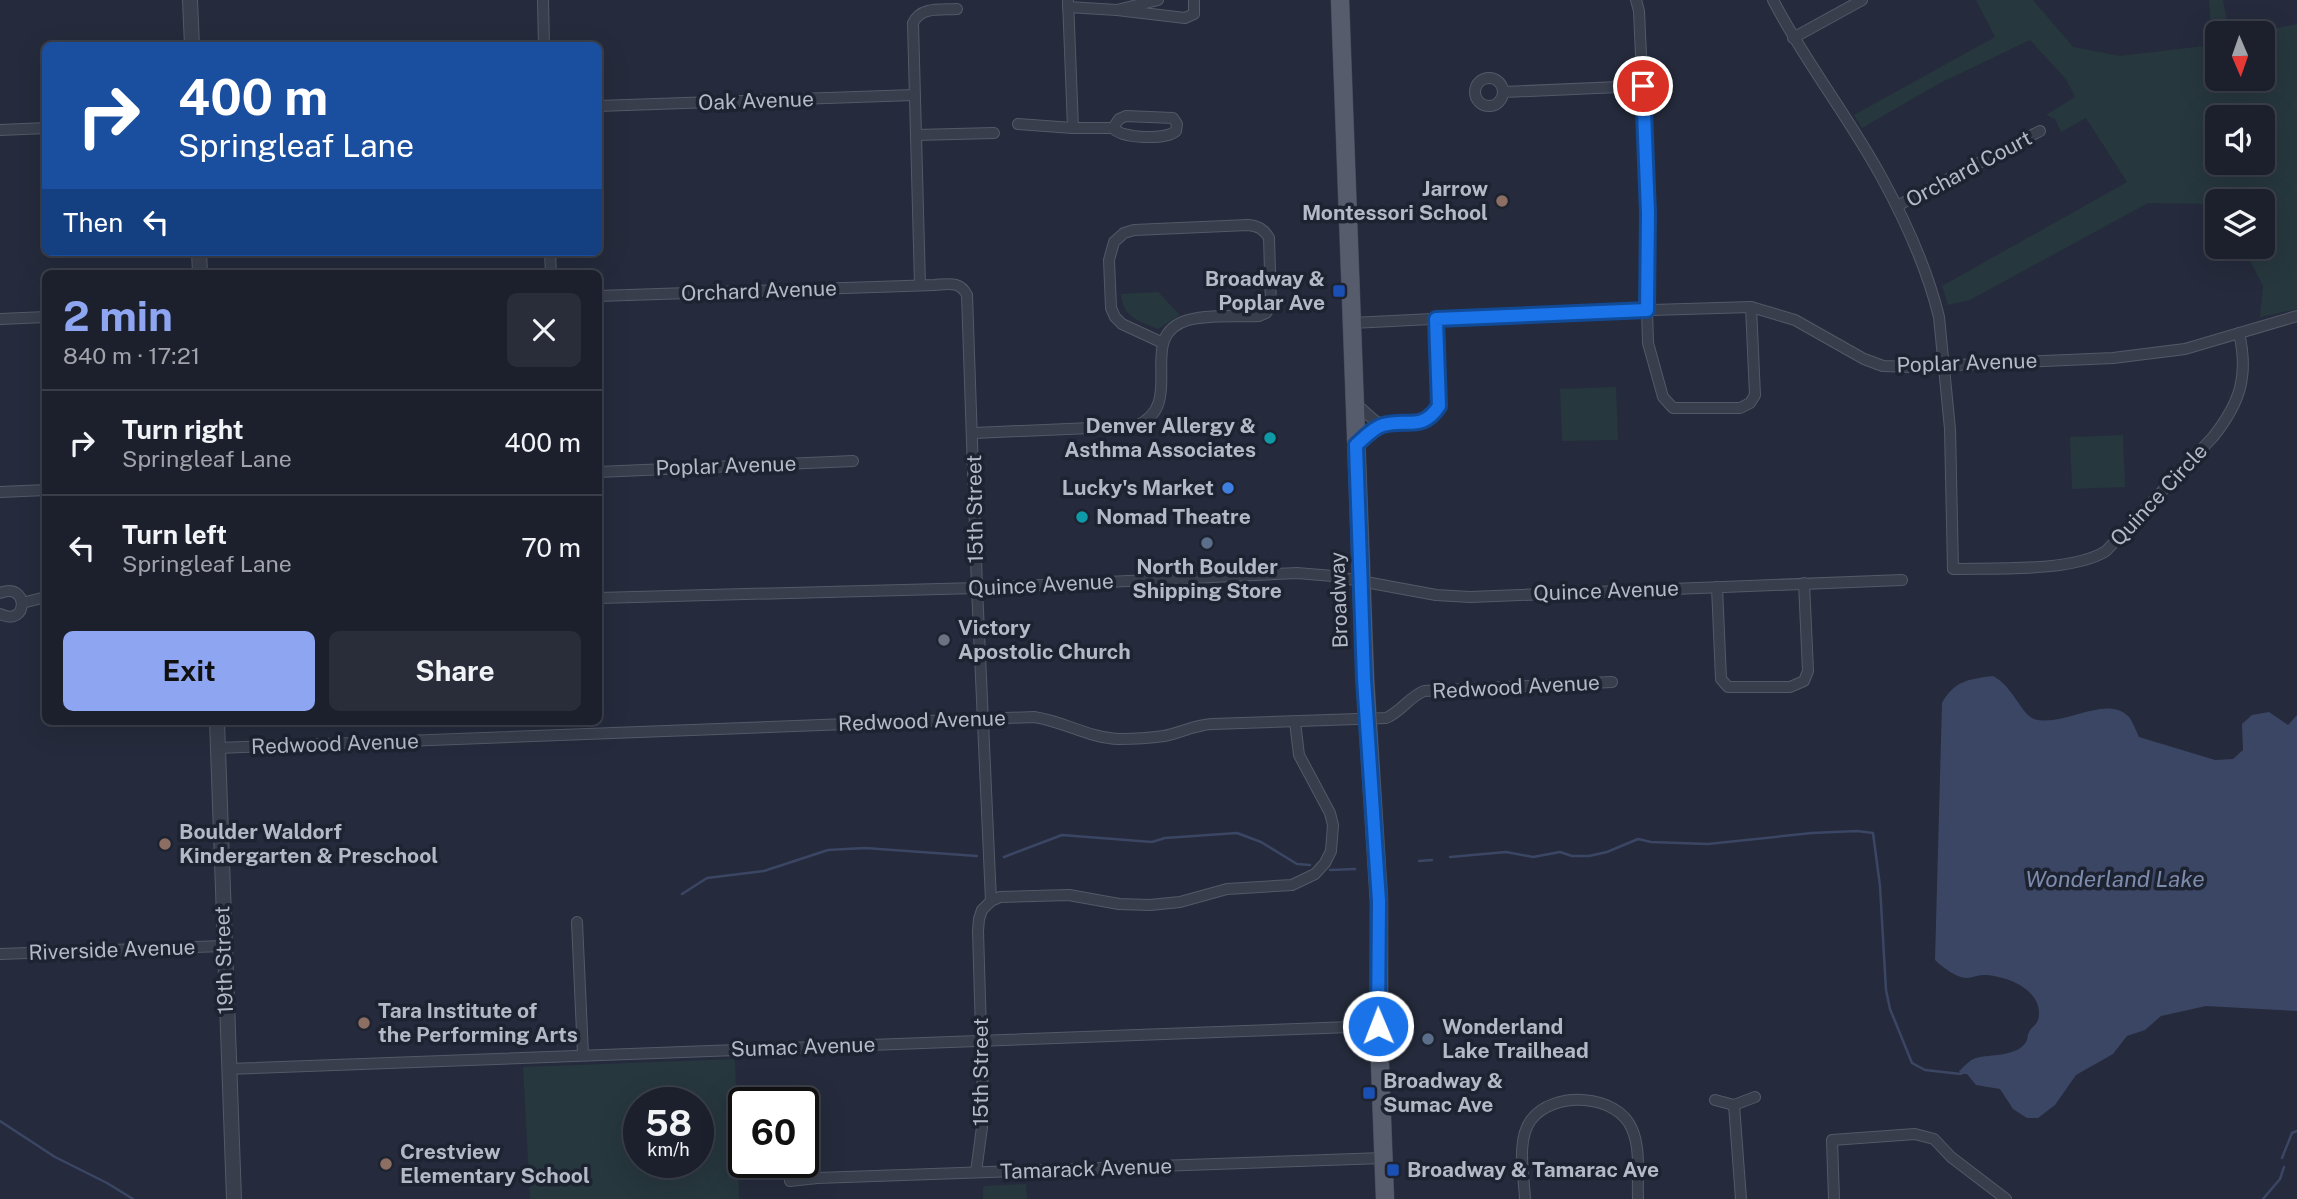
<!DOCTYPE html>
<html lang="en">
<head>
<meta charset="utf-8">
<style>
	body { margin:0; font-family:"Public Sans",sans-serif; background:#292d39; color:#f1f3f6; height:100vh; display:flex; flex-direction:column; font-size:26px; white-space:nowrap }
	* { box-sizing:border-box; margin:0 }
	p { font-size:23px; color:#a0a3aa }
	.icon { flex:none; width:38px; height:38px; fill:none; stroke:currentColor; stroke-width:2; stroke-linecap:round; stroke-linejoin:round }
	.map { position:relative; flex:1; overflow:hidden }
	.side { position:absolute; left:42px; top:270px; width:560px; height:455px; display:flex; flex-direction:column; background:#1c202d; border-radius:10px; box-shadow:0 7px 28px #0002,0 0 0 2px #3a3e49 }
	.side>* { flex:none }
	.banner { position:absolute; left:42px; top:42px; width:560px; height:214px; border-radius:10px; box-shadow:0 7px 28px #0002,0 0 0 2px #3a3e49; background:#1a4fa0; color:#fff; overflow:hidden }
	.needle { width:46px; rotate:178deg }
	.tools { position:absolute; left:2205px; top:21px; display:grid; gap:14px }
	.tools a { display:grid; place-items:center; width:70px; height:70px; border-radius:10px; background:#1c202d; box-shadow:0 7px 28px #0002,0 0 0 2px #3a3e49; font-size:35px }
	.speed { position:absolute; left:623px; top:1087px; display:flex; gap:14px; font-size:35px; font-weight:700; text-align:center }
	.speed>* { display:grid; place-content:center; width:91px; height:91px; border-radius:50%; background:#1c202d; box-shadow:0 7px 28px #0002,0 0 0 2px #3a3e49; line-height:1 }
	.speed small { font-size:18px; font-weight:400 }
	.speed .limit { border:4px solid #111; border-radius:10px; background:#fff; color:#111 }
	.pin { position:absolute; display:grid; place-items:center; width:60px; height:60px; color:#fff; margin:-30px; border:4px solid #fff; border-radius:50%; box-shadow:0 2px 7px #0007 }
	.me { position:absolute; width:77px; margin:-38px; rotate:359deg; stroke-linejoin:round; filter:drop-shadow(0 0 5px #0008) }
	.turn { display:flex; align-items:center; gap:24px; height:147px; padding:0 21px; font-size:32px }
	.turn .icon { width:91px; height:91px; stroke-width:2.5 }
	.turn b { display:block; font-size:49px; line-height:60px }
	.then { display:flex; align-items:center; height:66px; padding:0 21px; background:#0003; gap:14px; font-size:26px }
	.round { display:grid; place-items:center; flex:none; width:74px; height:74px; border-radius:10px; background:#292d39 }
	.headline { display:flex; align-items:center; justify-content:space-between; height:119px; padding:0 21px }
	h1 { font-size:42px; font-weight:700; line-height:52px; color:#8ea6f2 }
	.primary-button { display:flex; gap:14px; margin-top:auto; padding:14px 21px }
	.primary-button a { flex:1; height:80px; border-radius:10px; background:#8ea6f2; color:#111; font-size:28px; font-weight:700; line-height:80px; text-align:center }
	.primary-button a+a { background:#292d39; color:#f1f3f6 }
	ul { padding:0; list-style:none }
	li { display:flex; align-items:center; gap:21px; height:105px; padding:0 21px; border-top:2px solid #3a3e49 }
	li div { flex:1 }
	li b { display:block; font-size:26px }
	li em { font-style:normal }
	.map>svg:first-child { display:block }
	.green { fill:#26373d; fill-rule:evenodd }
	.water { fill:#3b4664 }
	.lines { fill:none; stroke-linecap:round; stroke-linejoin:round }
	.stream { stroke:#3b4664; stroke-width:2.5 }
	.minor-casing { stroke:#535967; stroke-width:12 }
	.tertiary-casing { stroke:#535967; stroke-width:16 }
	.primary-casing { stroke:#414755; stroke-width:19 }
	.minor { stroke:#383e4c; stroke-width:10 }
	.tertiary { stroke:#383e4c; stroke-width:14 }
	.primary { stroke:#565c6c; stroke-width:18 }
	.route-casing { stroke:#114b97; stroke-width:18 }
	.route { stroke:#1a73e8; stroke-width:12 }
	.education-dot { fill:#8d6e63; stroke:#1d2331; stroke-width:2.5 }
	.transit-dot { fill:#1a4fb4; stroke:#1d2331; stroke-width:2.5 }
	.culture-dot { fill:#0f9aa8; stroke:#1d2331; stroke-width:2.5 }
	.shop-dot { fill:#3f7fe0; stroke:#1d2331; stroke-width:2.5 }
	.service-dot { fill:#5c6f8a; stroke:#1d2331; stroke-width:2.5 }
	.worship-dot { fill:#6b7280; stroke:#1d2331; stroke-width:2.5 }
	.labels { text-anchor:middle; stroke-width:7; stroke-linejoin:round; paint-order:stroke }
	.street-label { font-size:21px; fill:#b4b9c7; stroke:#1d2331 }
	.poi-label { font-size:21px; font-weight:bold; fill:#b4b9c7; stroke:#1d2331; text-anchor:start }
	.water-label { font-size:23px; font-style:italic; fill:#7d8bad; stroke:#1d2331 }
</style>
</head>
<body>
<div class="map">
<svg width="2297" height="1199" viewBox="0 0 2297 1199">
	<rect width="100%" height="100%" fill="#252b3c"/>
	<g class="green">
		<path d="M1976 0H2033L2073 47 2120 56 2212 45 2209 0H2223L2229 33H2217V79H2263V33H2253L2297 24V309L2260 317 2263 286 2243 247H2263V201H2217V209L2213 204 2148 203 1970 300 1948 305 1942 286 2127 182 2086 118 2061 132 2055 119 2046 115 2075 97 2066 79 2030 40 1938 84 1862 128 1854 115 1995 37ZM2263 117V163H2217V117Z"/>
		<path d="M1158 292 1180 315 1158 329C1138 320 1124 319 1121 294Z"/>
		<path d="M1616 387 1618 440 1562 441 1560 389Z"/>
		<path d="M2123 435 2125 487 2072 489 2070 437Z"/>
		<path d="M735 1059 739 1199H530L523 1067ZM698 1102V1162H639V1102Z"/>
		<path d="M1026 1184 1027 1199H983V1189L985 1186Z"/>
	</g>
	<path class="water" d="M1993 676C2012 685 2021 714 2034 719 2063 728 2107 693 2129 717 2133 722 2136 731 2139 737L2215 760 2233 759 2243 750 2242 724 2252 715 2269 712 2288 725 2297 715V1011L2206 1006 2161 1016 2145 1030 2127 1036 2113 1054 2076 1075 2055 1105 2038 1118H2027L2013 1109 2000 1089 1976 1085 1967 1074H1961L1959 1071C1964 1067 1969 1060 1976 1058 1990 1054 2017 1057 2026 1042 2028 1039 2027 1035 2029 1032 2033 1025 2039 1024 2039 1014 2040 988 2004 975 1983 975 1977 975 1972 978 1967 978 1957 978 1942 967 1935 960L1942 703C1954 681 1969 679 1993 676Z"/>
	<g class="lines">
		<g class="stream">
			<path d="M1004 857 1062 835 1152 842 1165 838 1237 833 1261 842 1297 864 1310 865"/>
			<path d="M1450 857 1506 852 1533 857 1560 852 1572 856H1589L1607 852 1638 839 1651 842 1708 844 1812 833 1857 831 1873 833 1880 886 1886 990 1890 1009 1912 1063 1925 1070 1961 1074"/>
			<path d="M1419 861 1432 860"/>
			<path d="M1330 870 1355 869"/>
			<path d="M682 894 707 878 764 871 828 850 865 848 977 856"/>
			<path d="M0 1121 55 1157 107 1183 133 1199"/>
			<path d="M2282 1158 2292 1133 2297 1131"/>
			<path d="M2263 1199 2280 1179 2284 1167"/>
		</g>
		<defs>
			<g id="minor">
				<path d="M543 0 544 46"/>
				<path d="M1068 0 1073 128"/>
				<path d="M1158 0 1117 10 1185 18 1194 14V0"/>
				<path d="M1636 0 1639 11 1648 213 1647 310 1648 343 1663 397 1673 408H1740L1750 403 1755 395 1751 307"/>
				<path d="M1773 0C1805 62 1849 117 1882 178 1906 222 1927 268 1939 317L1950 429 1953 569C1995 568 2073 572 2106 551L2213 437C2240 403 2249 376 2239 333"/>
				<path d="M1068 7 1117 10"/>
				<path d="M1793 38 1862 0"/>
				<circle cx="1489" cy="92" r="14"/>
				<path d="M1504 92 1642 86"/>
				<path d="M598 106 914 95"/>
				<path d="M1126 116 1173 118 1177 124 1176 131C1166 140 1122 139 1113 128L1119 119Z"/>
				<path d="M1018 124 1073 128H1113"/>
				<path d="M0 130 46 128"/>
				<path d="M916 135 994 133"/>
				<path d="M1897 206 2040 131"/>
				<path d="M550 252 551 273"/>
				<path d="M920 285 913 23C921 6 941 10 957 9"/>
				<path d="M598 296 935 285C949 284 960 281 967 295L977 588 991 901"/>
				<path d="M0 319 46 317"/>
				<path d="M1352 323 1553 313 1751 307 1795 320 1864 359 1883 366 1911 367 2113 358 2185 349 2297 316"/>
				<path d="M1355 403 1374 420 1383 425"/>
				<path d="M974 433 1136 426C1189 404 1133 336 1188 320 1210 314 1237 317 1259 316L1266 313 1271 305 1269 238C1264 229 1258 226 1248 225L1134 230 1124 233 1114 242 1109 260 1111 308 1115 317 1122 324 1163 343"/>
				<path d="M1356 445C1364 438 1373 428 1383 425 1407 418 1422 432 1439 406L1436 319"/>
				<path d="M598 472 853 461"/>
				<path d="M0 492 46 490"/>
				<path d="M1717 587 1721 679 1728 687H1790L1804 681 1808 671 1804 583"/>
				<path d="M0 593C29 581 29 628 0 614"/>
				<path d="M598 598 977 588 1297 573 1333 576 1436 595 1470 597 1902 580"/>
				<path d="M22 603 46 597"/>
				<path d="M218 748 1034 717C1063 721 1089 738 1119 739 1133 739 1150 738 1164 736 1180 733 1194 725 1212 724L1386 718C1401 712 1409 697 1424 691L1612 682"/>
				<path d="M577 922 583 1055"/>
				<path d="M0 954 223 946"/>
				<path d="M228 1069 1378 1026"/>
				<path d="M1715 1100 1734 1105"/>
				<path d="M976 1172 982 1127 983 1100 978 931 979 919 982 910 991 901 1000 897 1069 895 1119 904 1150 905 1180 902 1227 889 1292 885 1315 874 1325 863 1331 851 1333 825 1330 813 1299 755 1295 722"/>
				<path d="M790 1181 817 1178 1383 1158"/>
				<path d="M1525 1199C1524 1175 1516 1140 1531 1120 1553 1090 1618 1094 1632 1129 1641 1149 1637 1177 1638 1199"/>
				<path d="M1741 1199 1734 1105 1755 1097"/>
				<path d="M1834 1199 1832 1140 1915 1134 1934 1139 1951 1157 2006 1199"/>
			</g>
			<g id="tertiary">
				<path d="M190 0 192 46"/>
				<path d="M199 252 200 273"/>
				<path d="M217 721 234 1199"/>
			</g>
			<path id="primary" d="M1340 0 1365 679 1379 901V1037L1385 1199"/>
		</defs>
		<use href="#minor" class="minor-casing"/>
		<use href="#tertiary" class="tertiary-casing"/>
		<use href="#primary" class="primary-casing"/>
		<use href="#minor" class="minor"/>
		<use href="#tertiary" class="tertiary"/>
		<use href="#primary" class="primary"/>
	</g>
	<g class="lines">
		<defs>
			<path id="route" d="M1378 1026 1379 901 1364 679 1356 445C1364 438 1373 428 1383 425 1407 418 1422 432 1439 406L1436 319 1647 310 1648 213 1643 86"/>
		</defs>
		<use href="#route" class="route-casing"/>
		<use href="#route" class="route"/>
	</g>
	<g class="education-dot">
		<circle cx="1502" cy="201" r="7"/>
		<circle cx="165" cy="844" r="7"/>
		<circle cx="364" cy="1023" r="7"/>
		<circle cx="386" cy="1164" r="7"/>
	</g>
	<g class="transit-dot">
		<rect x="1332" y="284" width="14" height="14" rx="3.5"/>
		<rect x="1362" y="1086" width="14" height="14" rx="3.5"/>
		<rect x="1386" y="1163" width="14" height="14" rx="3.5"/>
	</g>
	<g class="culture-dot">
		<circle cx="1270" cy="438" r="7"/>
		<circle cx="1082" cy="517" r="7"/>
	</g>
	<circle class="shop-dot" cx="1228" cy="488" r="7"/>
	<g class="service-dot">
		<circle cx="1207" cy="543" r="7"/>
		<circle cx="1428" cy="1039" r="7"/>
	</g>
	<circle class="worship-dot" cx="944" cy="640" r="7"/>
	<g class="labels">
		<g class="street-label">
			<text transform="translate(756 101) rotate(-2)" y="7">Oak Avenue</text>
			<text transform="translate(1969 169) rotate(-28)" y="7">Orchard Court</text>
			<text transform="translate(759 291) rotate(-2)" y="7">Orchard Avenue</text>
			<text transform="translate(1967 363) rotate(-2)" y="7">Poplar Avenue</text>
			<text transform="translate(726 466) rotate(-2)" y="7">Poplar Avenue</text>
			<text transform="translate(2159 495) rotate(-47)" y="7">Quince Circle</text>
			<text transform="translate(975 509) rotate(-91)" y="7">15th Street</text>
			<text transform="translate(1041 585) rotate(-3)" y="7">Quince Avenue</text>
			<text transform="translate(1606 591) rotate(-2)" y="7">Quince Avenue</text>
			<text transform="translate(1339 600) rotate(-92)" y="7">Broadway</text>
			<text transform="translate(1516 687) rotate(-3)" y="7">Redwood Avenue</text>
			<text transform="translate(922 721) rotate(-2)" y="7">Redwood Avenue</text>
			<text transform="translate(335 744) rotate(-2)" y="7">Redwood Avenue</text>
			<text transform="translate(112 950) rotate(-2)" y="7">Riverside Avenue</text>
			<text transform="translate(224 960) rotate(-92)" y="7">19th Street</text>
			<text transform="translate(803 1047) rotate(-2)" y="7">Sumac Avenue</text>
			<text transform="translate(981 1072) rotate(-90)" y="7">15th Street</text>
			<text transform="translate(1086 1169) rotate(-2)" y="7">Tamarack Avenue</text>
		</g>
		<g class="poi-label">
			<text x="1488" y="196" text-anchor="end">Jarrow<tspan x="1488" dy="24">Montessori School</tspan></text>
			<text x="1325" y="286" text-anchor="end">Broadway &amp;<tspan x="1325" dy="24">Poplar Ave</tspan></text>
			<text x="1256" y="433" text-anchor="end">Denver Allergy &amp;<tspan x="1256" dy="24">Asthma Associates</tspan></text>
			<text x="1214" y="495" text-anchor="end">Lucky's Market</text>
			<text x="1096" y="524">Nomad Theatre</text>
			<text x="1207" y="574" text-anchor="middle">North Boulder<tspan x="1207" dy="24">Shipping Store</tspan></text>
			<text x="958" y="635">Victory<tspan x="958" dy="24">Apostolic Church</tspan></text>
			<text x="179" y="839">Boulder Waldorf<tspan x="179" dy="24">Kindergarten &amp; Preschool</tspan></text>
			<text x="378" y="1018">Tara Institute of<tspan x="378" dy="24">the Performing Arts</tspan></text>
			<text x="1442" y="1034">Wonderland<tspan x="1442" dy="24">Lake Trailhead</tspan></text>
			<text x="1383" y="1088">Broadway &amp;<tspan x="1383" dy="24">Sumac Ave</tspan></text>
			<text x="400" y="1159">Crestview<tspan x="400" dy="24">Elementary School</tspan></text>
			<text x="1407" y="1177">Broadway &amp; Tamarac Ave</text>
		</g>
		<g class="water-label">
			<text x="2115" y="887">Wonderland Lake</text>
		</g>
	</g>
</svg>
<div class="tools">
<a><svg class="needle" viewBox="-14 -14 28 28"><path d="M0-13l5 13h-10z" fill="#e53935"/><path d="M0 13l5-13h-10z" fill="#a0a3aa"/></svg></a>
<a><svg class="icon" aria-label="sound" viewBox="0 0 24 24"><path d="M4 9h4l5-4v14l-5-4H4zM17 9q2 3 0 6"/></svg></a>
<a><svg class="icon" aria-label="layers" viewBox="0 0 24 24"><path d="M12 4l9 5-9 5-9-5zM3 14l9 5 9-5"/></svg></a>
</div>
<div class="speed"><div>58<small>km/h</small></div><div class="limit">60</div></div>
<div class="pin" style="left:1643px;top:86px;background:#d93025"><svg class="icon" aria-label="arrive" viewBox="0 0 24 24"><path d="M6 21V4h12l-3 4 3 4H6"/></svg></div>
<svg class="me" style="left:1378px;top:1026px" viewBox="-20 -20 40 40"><circle r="17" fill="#1a73e8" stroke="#fff" stroke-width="3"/><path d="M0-11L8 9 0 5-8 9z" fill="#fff"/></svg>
<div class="banner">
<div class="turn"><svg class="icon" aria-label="right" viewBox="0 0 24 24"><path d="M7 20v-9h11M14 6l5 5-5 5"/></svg><div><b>400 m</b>Springleaf Lane</div></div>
<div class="then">Then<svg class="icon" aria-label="left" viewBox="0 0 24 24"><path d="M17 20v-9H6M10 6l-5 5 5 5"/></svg></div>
</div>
<section class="side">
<div class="headline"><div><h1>2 min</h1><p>840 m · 17:21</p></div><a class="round"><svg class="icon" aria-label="close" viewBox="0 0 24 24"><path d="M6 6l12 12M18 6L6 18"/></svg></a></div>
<ul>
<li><svg class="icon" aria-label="right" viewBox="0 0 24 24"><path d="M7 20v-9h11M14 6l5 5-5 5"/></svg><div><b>Turn right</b><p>Springleaf Lane</p></div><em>400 m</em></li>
<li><svg class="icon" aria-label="left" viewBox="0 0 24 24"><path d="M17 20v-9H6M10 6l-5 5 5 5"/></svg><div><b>Turn left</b><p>Springleaf Lane</p></div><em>70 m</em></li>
</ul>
<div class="primary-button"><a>Exit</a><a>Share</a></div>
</section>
</div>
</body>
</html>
